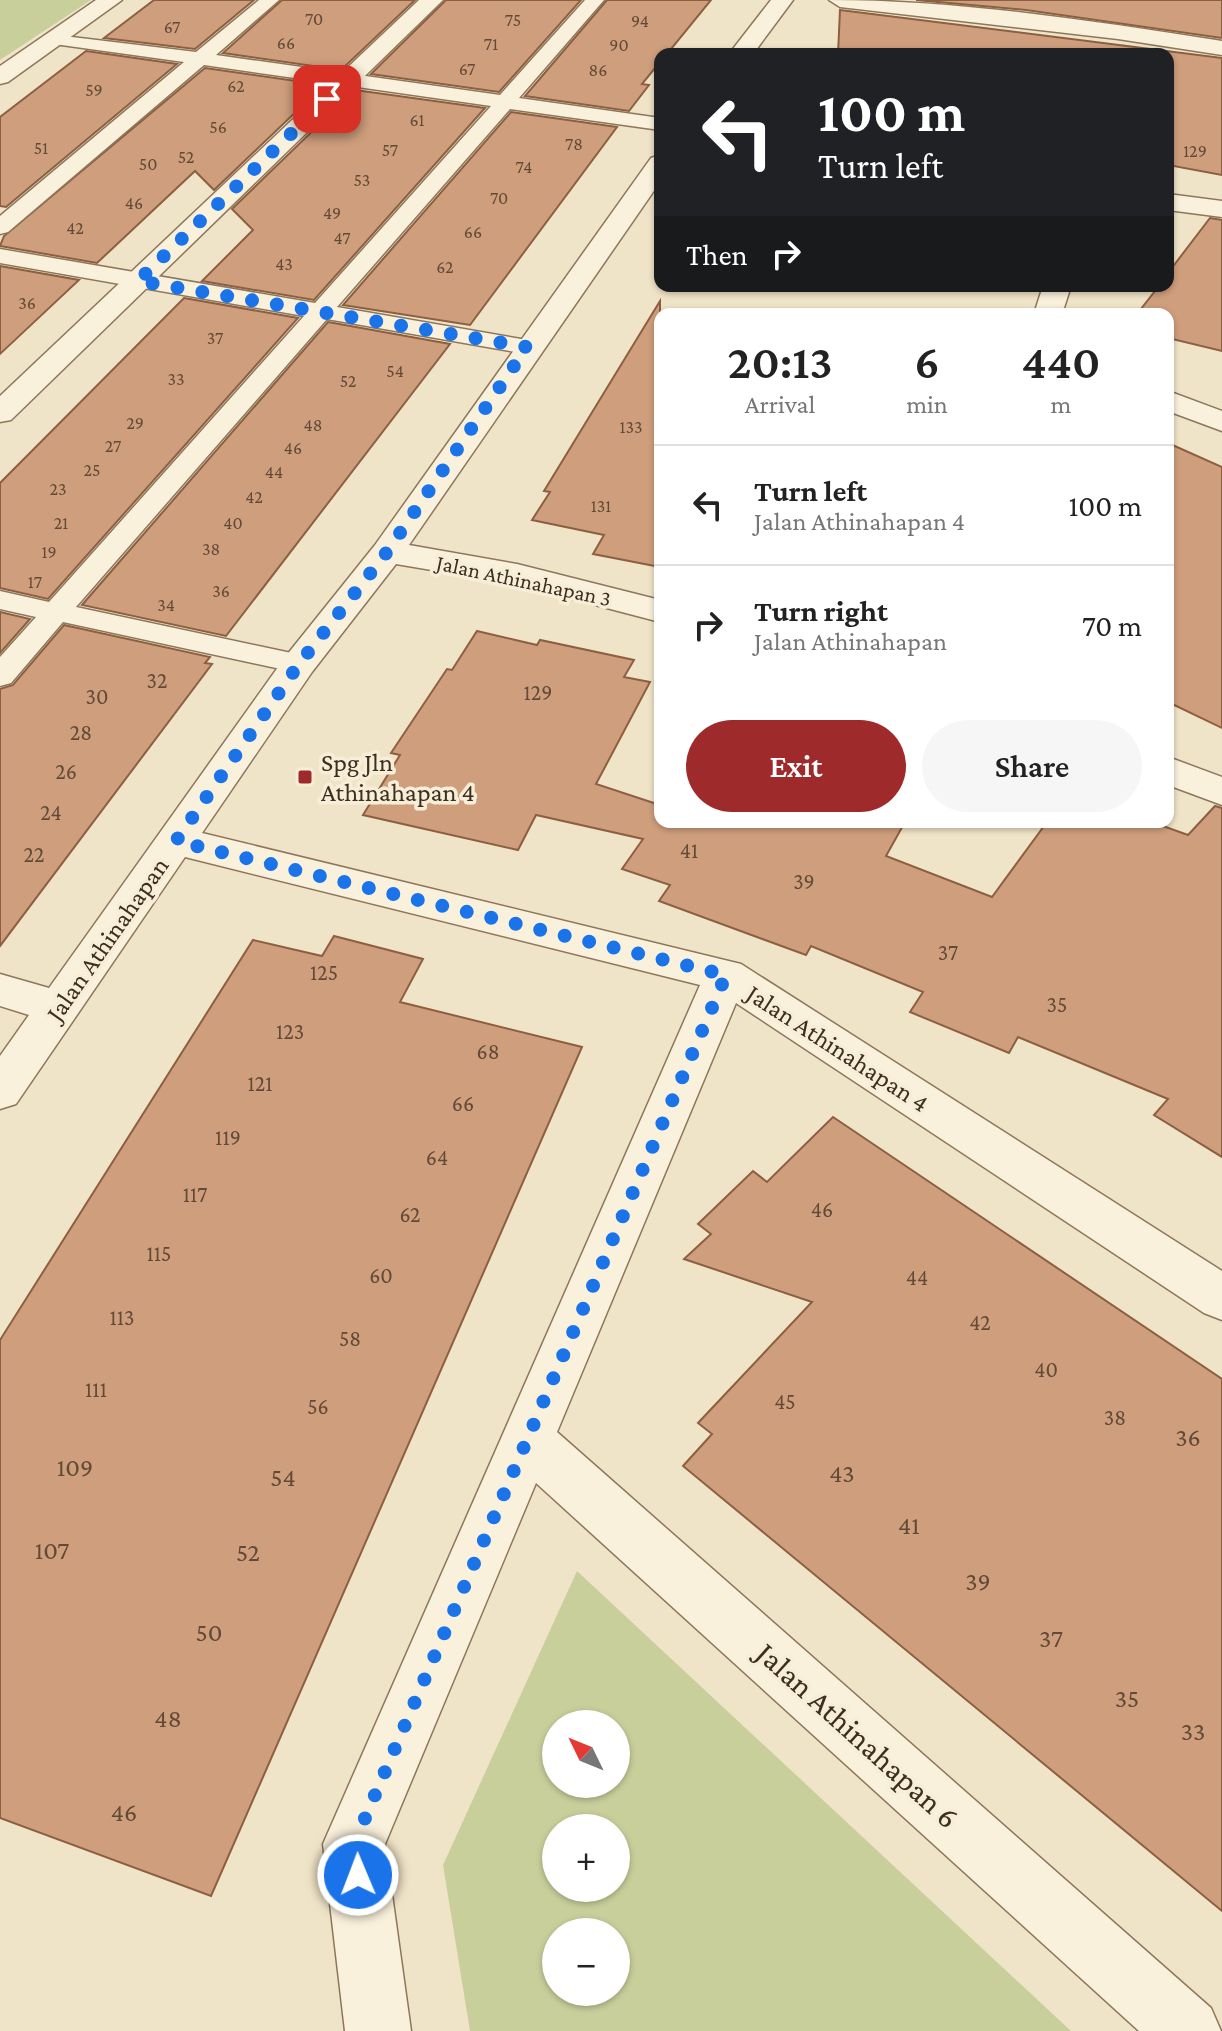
<!DOCTYPE html>
<html lang="en">
<head>
<meta charset="utf-8">
<style>
	body { margin:0; font-family:"Crimson Pro",serif; background:#f6f6f6; color:#222; height:100vh; display:flex; flex-direction:column; font-size:30px; white-space:nowrap }
	* { box-sizing:border-box; margin:0 }
	p { font-size:26px; color:#767676 }
	.icon { flex:none; width:44px; height:44px; fill:none; stroke:currentColor; stroke-width:2; stroke-linecap:round; stroke-linejoin:round }
	.map { position:relative; flex:1; overflow:hidden }
	.drawer { position:absolute; left:654px; top:308px; width:520px; height:520px; display:flex; flex-direction:column; background:#fff; border-radius:16px; box-shadow:0 2px 6px #0004 }
	.drawer>* { flex:none }
	.hud { position:absolute; left:654px; top:48px; width:520px; height:244px; border-radius:16px; box-shadow:0 2px 6px #0004; background:#202124; color:#fff; overflow:hidden }
	.needle { width:52px; rotate:313deg }
	.controls { position:absolute; left:542px; top:1710px; display:grid; gap:16px }
	.controls a { display:grid; place-items:center; width:88px; height:88px; border-radius:50%; background:#fff; box-shadow:0 2px 6px #0004; font-size:40px }
	.pin { position:absolute; display:grid; place-items:center; width:68px; height:68px; color:#fff; margin:-34px; border-radius:16px; box-shadow:0 4px 12px #0006 }
	.me { position:absolute; width:88px; margin:-44px; rotate:359deg; stroke-linejoin:round; filter:drop-shadow(0 0 6px #0008) }
	.turn { display:flex; align-items:center; gap:28px; height:168px; padding:0 32px; font-size:36px }
	.turn .icon { width:104px; height:104px; stroke-width:2.5 }
	.turn b { display:block; font-size:56px; line-height:68px }
	.then { display:flex; align-items:center; height:76px; padding:0 32px; background:#0003; gap:16px; font-size:30px }
	.eta { display:flex; justify-content:space-evenly; align-items:center; height:136px; text-align:center }
	.eta b { font-size:48px; font-weight:600; line-height:56px }
	.primary-button { display:flex; gap:16px; margin-top:auto; padding:16px 32px }
	.primary-button a { flex:1; height:92px; border-radius:48px; background:#9e2a2b; color:#fff; font-size:32px; font-weight:600; line-height:92px; text-align:center }
	.primary-button a+a { background:#f6f6f6; color:#222 }
	ul { padding:0; list-style:none }
	li { display:flex; align-items:center; gap:24px; height:120px; padding:0 32px; border-top:2px solid #e0e0e0 }
	li div { flex:1 }
	li b { display:block; font-size:30px }
	li em { font-style:normal }
	.map>svg:first-child { display:block }
	.green { fill:#c9cf9b; fill-rule:evenodd }
	.building { fill:#cf9f7d; stroke:#8d5f41; stroke-width:2 }
	.lines { fill:none; stroke-linecap:round; stroke-linejoin:round }
	.lane-casing { stroke:#8d765c; stroke-width:3 }
	.street-casing { stroke:#8d765c; stroke-width:3 }
	.lane { fill:#faf1dc; fill-rule:evenodd }
	.street { fill:#faf1dc; fill-rule:evenodd }
	.route { stroke:#1a73e8; stroke-width:14; stroke-dasharray:0 25.2 }
	.poi-dot { fill:#9e2a2b; stroke:#f7eed8; stroke-width:3 }
	.labels { text-anchor:middle; stroke-width:7; stroke-linejoin:round; paint-order:stroke }
	.far-number-label { font-size:18px; fill:#624a37 }
	.far-street-label { font-size:22px; fill:#3d2e20; stroke:#f7eed8 }
	.number-label { font-size:22px; fill:#624a37 }
	.poi-label { font-size:26px; fill:#3d2e20; stroke:#f7eed8; text-anchor:start }
	.street-label { font-size:26px; fill:#3d2e20; stroke:#f7eed8 }
	.near-number-label { font-size:26px; fill:#624a37 }
	.near-street-label { font-size:32px; fill:#3d2e20; stroke:#f7eed8 }
</style>
</head>
<body>
<div class="map">
<svg width="1222" height="2031" viewBox="0 0 1222 2031">
	<rect width="100%" height="100%" fill="#f0e4c8"/>
	<g class="green">
		<path d="M0 0H91L0 60Z"/>
		<path d="M577 1571 1071 2031H470L443 1865ZM556 1724H616V1784H556ZM556 1828H616V1888H556ZM556 1932H616V1992H556Z"/>
	</g>
	<g class="building">
		<path d="M154 0H254L195 49 104 38Z"/>
		<path d="M282 0H415L341 70 223 53Z"/>
		<path d="M446 0H581L499 92 371 74Z"/>
		<path d="M607 0H711L667 54H660V62L642 84 649 85 629 111 525 96Z"/>
		<path d="M916 0H1222V38L1026 10Z"/>
		<path d="M840 10 1222 58V175L1168 165V54H838Z"/>
		<path d="M86 51 177 64 6 207 0 206V117Z"/>
		<path d="M205 68 324 85 214 190 195 171 97 263 0 246 4 236Z"/>
		<path d="M355 90 485 108 314 300 202 281 253 230 232 209Z"/>
		<path d="M511 112 617 127 470 325 343 305Z"/>
		<path d="M1210 218 1222 220V351L1168 338V314H1137L1159 286H1168V273Z"/>
		<path d="M0 266 79 280 0 354Z"/>
		<path d="M184 298 298 318 48 599 0 588V483Z"/>
		<path d="M660 301V567L593 554 604 535 532 520 550 492 544 491Z"/>
		<path d="M328 322 450 344 226 636 82 605Z"/>
		<path d="M1168 443 1222 467V728L1168 702Z"/>
		<path d="M0 612 30 619 0 653Z"/>
		<path d="M64 625 210 657 205 663 212 664 0 946V689L13 685Z"/>
		<path d="M477 631 537 645 540 640 634 660 624 677 650 682 596 784 660 805V822H905L886 856 992 897 1047 822H1152L1188 835 1215 806 1222 808V1157L1154 1115 1168 1099 1018 1037 1009 1053 910 1012 923 992 811 946 806 955 659 901 670 885 622 869 643 839 536 815 518 850 363 815 400 755 391 753 447 669 452 670Z"/>
		<path d="M334 936 423 959 400 1002 582 1047 211 1896 0 1818V1340L253 940 322 956Z"/>
		<path d="M833 1117 1222 1379V1911L683 1466 712 1434 698 1423 812 1302 684 1259 711 1234 698 1224 753 1171 767 1182Z"/>
	</g>
	<g class="lines">
		<defs>
			<path id="lane" d="M259 0H279L216 55 500 95 585 0H604L519 98 660 118V130L510 109 337 307 527 340 536 342 539 347 536 352 527 354 327 319 76 607 310 657 314 664 310 671 299 673 63 622 11 683 0 686V657L36 617 0 609V591L49 602 304 316 0 263V249L315 303 491 106 204 65 8 232 0 234V216L184 62 54 44 47 42V34L196 52Z"/>
			<g id="street">
				<path d="M96 0H122L8 82 0 84V66Z"/>
				<path d="M419 0H443L11 420 0 422V396Z"/>
				<path d="M771 0H793L753 54H729Z"/>
				<path d="M829 0C960 0 1092 21 1222 41V55L1118 39 840 7Z"/>
				<path d="M660 155V182L409 545 517 564 660 600V622L515 584 396 564 312 672 202 833 741 964 1222 1271V1320L1204 1313 736 1003 557 1432 1211 2008 1221 2031H1139L536 1483 385 1844 411 2031H345L323 1844 700 985 185 857 16 1104 0 1109V1056L29 1015 0 1006V974L49 988 286 656 375 545 651 158Z"/>
				<path d="M1168 194 1222 201V217L1168 210Z"/>
				<path d="M1043 286H1071L1062 314H1034Z"/>
				<path d="M1168 391 1222 411V431L1168 411Z"/>
				<path d="M1168 757 1222 777V805L1168 785Z"/>
			</g>
		</defs>
		<use href="#lane" class="lane-casing"/>
		<use href="#street" class="street-casing"/>
		<use href="#lane" class="lane"/>
		<use href="#street" class="street"/>
	</g>
	<g class="lines">
		<path class="route" d="M327 99 138 281 527 347 387 552 299 664 176 841 726 975 354 1844 358 1875"/>
	</g>
	<rect class="poi-dot" x="297" y="769" width="16" height="16" rx="4"/>
	<g class="labels">
		<g class="far-number-label">
			<text x="314" y="25">70</text>
			<text x="513" y="26">75</text>
			<text x="640" y="27">94</text>
			<text x="172" y="33">67</text>
			<text x="286" y="49">66</text>
			<text x="491" y="50">71</text>
			<text x="619" y="51">90</text>
			<text x="467" y="75">67</text>
			<text x="598" y="76">86</text>
			<text x="236" y="92">62</text>
			<text x="94" y="96">59</text>
			<text x="417" y="126">61</text>
			<text x="218" y="133">56</text>
			<text x="574" y="150">78</text>
			<text x="41" y="154">51</text>
			<text x="390" y="156">57</text>
			<text x="1195" y="157">129</text>
			<text x="186" y="163">52</text>
			<text x="148" y="170">50</text>
			<text x="524" y="173">74</text>
			<text x="362" y="186">53</text>
			<text x="499" y="204">70</text>
			<text x="134" y="209">46</text>
			<text x="332" y="219">49</text>
			<text x="75" y="234">42</text>
			<text x="473" y="238">66</text>
			<text x="342" y="244">47</text>
			<text x="284" y="270">43</text>
			<text x="445" y="273">62</text>
			<text x="27" y="309">36</text>
			<text x="215" y="344">37</text>
			<text x="395" y="377">54</text>
			<text x="176" y="385">33</text>
			<text x="348" y="387">52</text>
			<text x="135" y="429">29</text>
			<text x="313" y="431">48</text>
			<text x="631" y="433">133</text>
			<text x="113" y="452">27</text>
			<text x="293" y="454">46</text>
			<text x="92" y="476">25</text>
			<text x="274" y="478">44</text>
			<text x="58" y="495">23</text>
			<text x="254" y="503">42</text>
			<text x="601" y="512">131</text>
			<text x="61" y="529">21</text>
			<text x="233" y="529">40</text>
			<text x="211" y="555">38</text>
			<text x="49" y="558">19</text>
			<text x="35" y="588">17</text>
			<text x="221" y="597">36</text>
			<text x="166" y="611">34</text>
		</g>
		<g class="far-street-label">
			<text transform="translate(524 580) rotate(12)" y="8">Jalan Athinahapan 3</text>
		</g>
		<g class="number-label">
			<text x="157" y="688">32</text>
			<text x="538" y="700">129</text>
			<text x="97" y="704">30</text>
			<text x="81" y="740">28</text>
			<text x="66" y="779">26</text>
			<text x="51" y="820">24</text>
			<text x="689" y="858">41</text>
			<text x="34" y="862">22</text>
			<text x="804" y="889">39</text>
			<text x="948" y="960">37</text>
			<text x="324" y="980">125</text>
			<text x="1057" y="1012">35</text>
			<text x="290" y="1039">123</text>
			<text x="488" y="1059">68</text>
			<text x="260" y="1091">121</text>
			<text x="463" y="1111">66</text>
			<text x="228" y="1145">119</text>
			<text x="437" y="1165">64</text>
			<text x="195" y="1202">117</text>
			<text x="822" y="1217">46</text>
			<text x="410" y="1222">62</text>
			<text x="159" y="1261">115</text>
			<text x="381" y="1283">60</text>
			<text x="917" y="1285">44</text>
			<text x="122" y="1325">113</text>
			<text x="980" y="1330">42</text>
			<text x="350" y="1346">58</text>
			<text x="1046" y="1377">40</text>
			<text x="96" y="1397">111</text>
			<text x="785" y="1409">45</text>
			<text x="318" y="1414">56</text>
			<text x="1115" y="1425">38</text>
		</g>
		<g class="poi-label">
			<text x="321" y="771">Spg Jln<tspan x="321" dy="30">Athinahapan 4</tspan></text>
		</g>
		<g class="street-label">
			<text transform="translate(107 939) rotate(-55)" y="9">Jalan Athinahapan</text>
			<text transform="translate(838 1048) rotate(33)" y="9">Jalan Athinahapan 4</text>
		</g>
		<g class="near-number-label">
			<text x="1188" y="1446">36</text>
			<text x="75" y="1476">109</text>
			<text x="842" y="1482">43</text>
			<text x="283" y="1486">54</text>
			<text x="909" y="1534">41</text>
			<text x="52" y="1559">107</text>
			<text x="248" y="1561">52</text>
			<text x="978" y="1590">39</text>
			<text x="209" y="1641">50</text>
			<text x="1051" y="1647">37</text>
			<text x="1127" y="1707">35</text>
			<text x="168" y="1727">48</text>
			<text x="1193" y="1740">33</text>
			<text x="124" y="1821">46</text>
		</g>
		<g class="near-street-label">
			<text transform="translate(858 1735) rotate(42)" y="11">Jalan Athinahapan 6</text>
		</g>
	</g>
</svg>
<div class="controls">
<a><svg class="needle" viewBox="-14 -14 28 28"><path d="M0-13l5 13h-10z" fill="#e53935"/><path d="M0 13l5-13h-10z" fill="#767676"/></svg></a>
<a>+</a>
<a>−</a>
</div>
<div class="pin" style="left:327px;top:99px;background:#d93025"><svg class="icon" aria-label="arrive" viewBox="0 0 24 24"><path d="M6 21V4h12l-3 4 3 4H6"/></svg></div>
<svg class="me" style="left:358px;top:1875px" viewBox="-20 -20 40 40"><circle r="17" fill="#1a73e8" stroke="#fff" stroke-width="3"/><path d="M0-11L8 9 0 5-8 9z" fill="#fff"/></svg>
<div class="hud">
<div class="turn"><svg class="icon" aria-label="left" viewBox="0 0 24 24"><path d="M17 20v-9H6M10 6l-5 5 5 5"/></svg><div><b>100 m</b>Turn left</div></div>
<div class="then">Then<svg class="icon" aria-label="right" viewBox="0 0 24 24"><path d="M7 20v-9h11M14 6l5 5-5 5"/></svg></div>
</div>
<section class="drawer">
<div class="eta">
<div><b>20:13</b><p>Arrival</p></div>
<div><b>6</b><p>min</p></div>
<div><b>440</b><p>m</p></div>
</div>
<ul>
<li><svg class="icon" aria-label="left" viewBox="0 0 24 24"><path d="M17 20v-9H6M10 6l-5 5 5 5"/></svg><div><b>Turn left</b><p>Jalan Athinahapan 4</p></div><em>100 m</em></li>
<li><svg class="icon" aria-label="right" viewBox="0 0 24 24"><path d="M7 20v-9h11M14 6l5 5-5 5"/></svg><div><b>Turn right</b><p>Jalan Athinahapan</p></div><em>70 m</em></li>
</ul>
<div class="primary-button"><a>Exit</a><a>Share</a></div>
</section>
</div>
</body>
</html>
